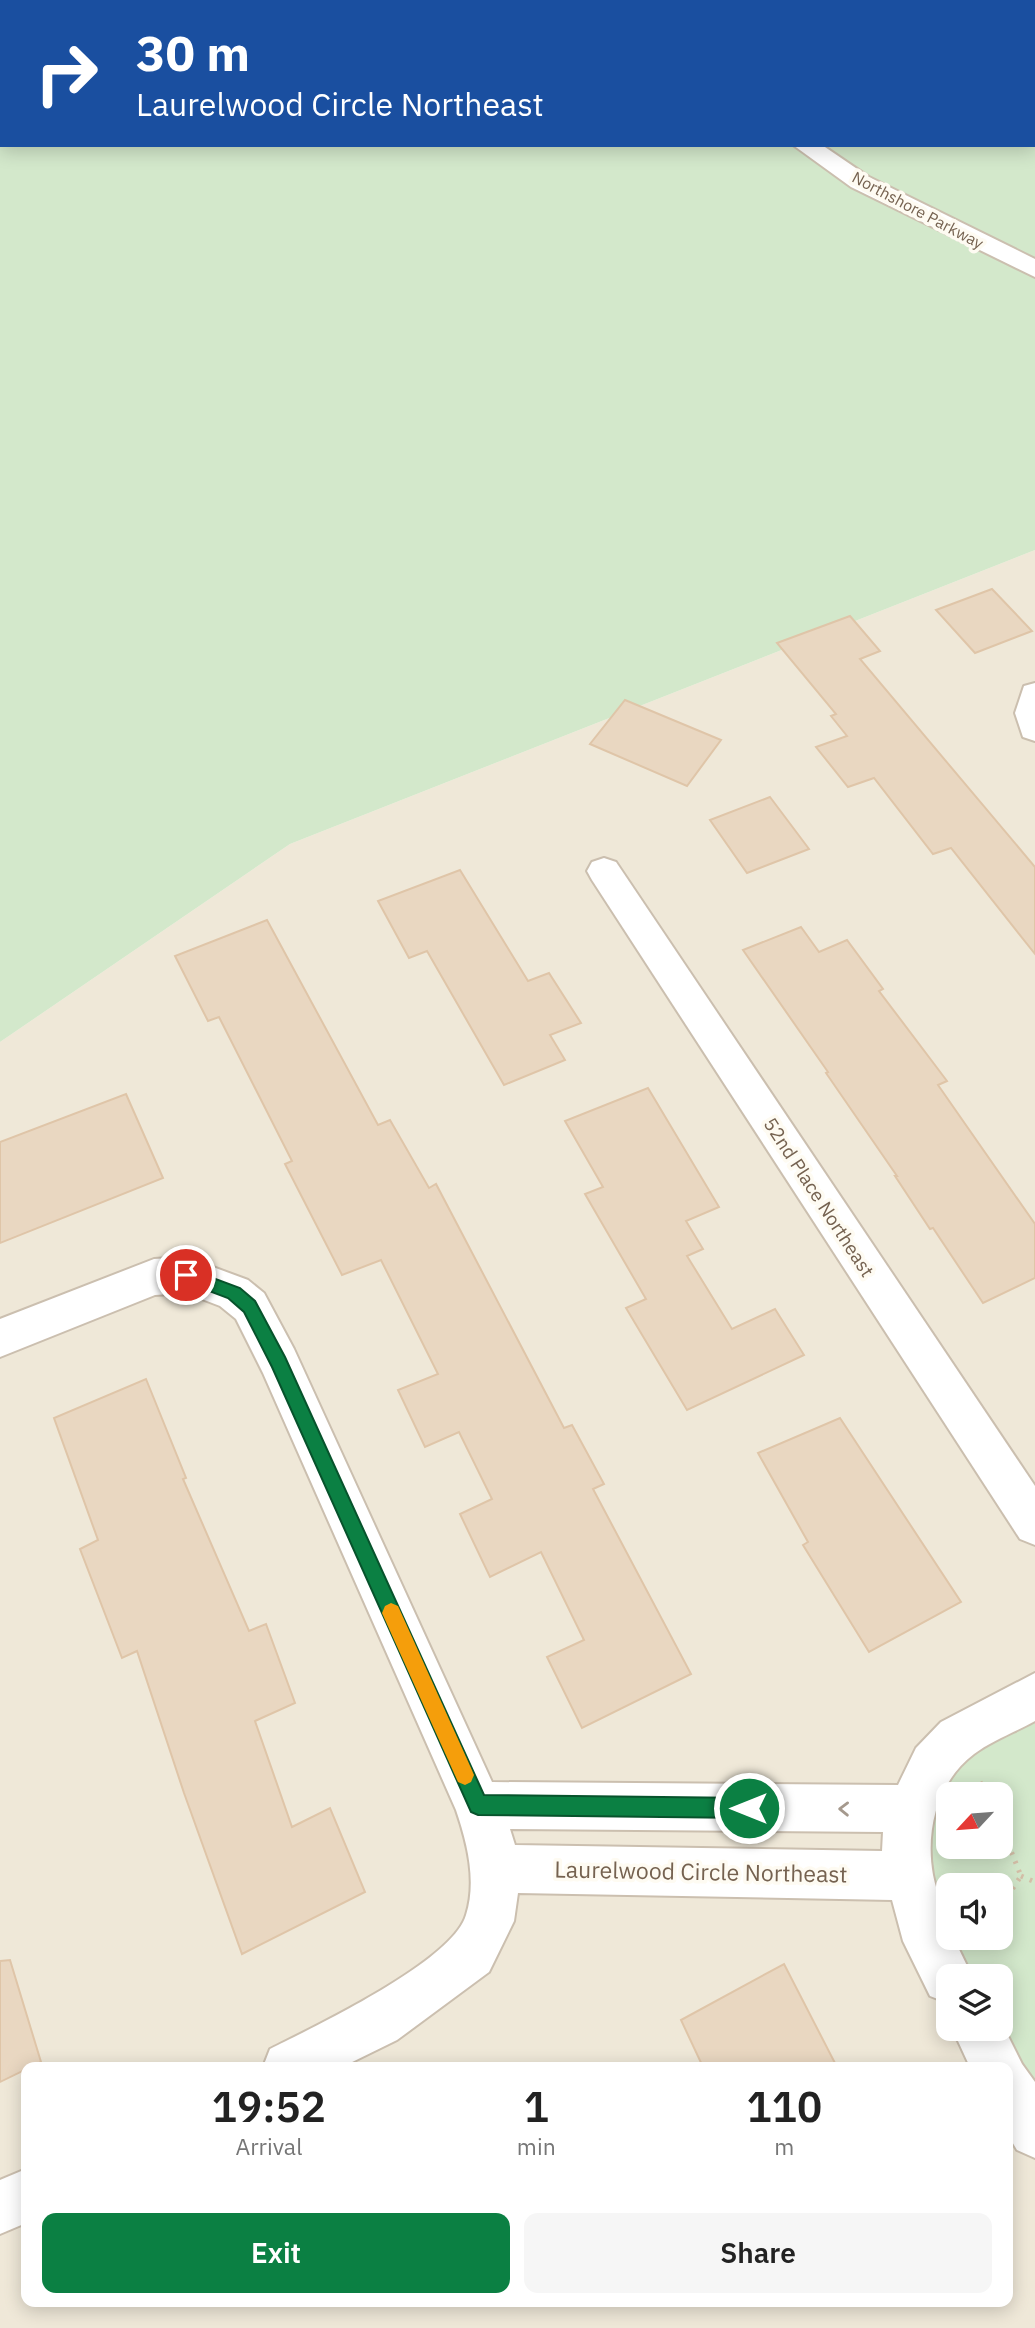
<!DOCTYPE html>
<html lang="en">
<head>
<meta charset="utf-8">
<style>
	body { margin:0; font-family:"IBM Plex Sans",sans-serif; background:#f6f6f6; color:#222; height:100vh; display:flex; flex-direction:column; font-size:26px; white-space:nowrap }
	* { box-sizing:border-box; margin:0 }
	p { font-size:23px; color:#767676 }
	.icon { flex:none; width:38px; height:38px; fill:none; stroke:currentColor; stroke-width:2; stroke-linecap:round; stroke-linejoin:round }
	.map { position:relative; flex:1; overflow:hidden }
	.details { position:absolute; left:21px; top:2062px; width:992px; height:245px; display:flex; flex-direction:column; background:#fff; border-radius:14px; box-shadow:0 4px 18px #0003 }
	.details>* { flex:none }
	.guide { position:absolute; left:0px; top:0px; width:1036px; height:147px; box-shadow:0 4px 18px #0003; background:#1a4fa0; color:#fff; overflow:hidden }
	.needle { width:46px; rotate:244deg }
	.tools { position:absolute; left:936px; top:1782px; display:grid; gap:14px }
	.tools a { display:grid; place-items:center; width:77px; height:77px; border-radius:14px; background:#fff; box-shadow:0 4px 18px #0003; font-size:35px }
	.pin { position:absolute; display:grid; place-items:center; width:60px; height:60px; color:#fff; margin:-30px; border:4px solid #fff; border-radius:50%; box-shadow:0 2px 7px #0007 }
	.me { position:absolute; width:77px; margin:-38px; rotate:270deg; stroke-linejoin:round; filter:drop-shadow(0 0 5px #0008) }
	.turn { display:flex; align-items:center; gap:24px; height:147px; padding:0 21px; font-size:32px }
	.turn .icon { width:91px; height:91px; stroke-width:2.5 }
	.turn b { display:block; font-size:49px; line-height:60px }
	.eta { display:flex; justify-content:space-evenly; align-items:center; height:119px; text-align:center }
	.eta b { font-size:42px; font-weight:600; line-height:49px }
	.primary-button { display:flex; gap:14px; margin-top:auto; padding:14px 21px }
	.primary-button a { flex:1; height:80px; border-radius:14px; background:#0b8043; color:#fff; font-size:28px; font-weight:600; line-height:80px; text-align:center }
	.primary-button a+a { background:#f6f6f6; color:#222 }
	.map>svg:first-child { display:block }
	.residential { fill:#efe8d8 }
	.green { fill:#d3e8cb; fill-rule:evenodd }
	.building { fill:#e9d7c1; stroke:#dfc5a8; stroke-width:2 }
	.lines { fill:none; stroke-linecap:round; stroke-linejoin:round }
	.minor-casing { stroke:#cbbfaf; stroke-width:4 }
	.tertiary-casing { stroke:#cbbfaf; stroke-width:4 }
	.path { stroke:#d4bfa8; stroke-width:5; stroke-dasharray:2.5 7; stroke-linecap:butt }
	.minor { fill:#fff; fill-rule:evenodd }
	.tertiary { fill:#fff; fill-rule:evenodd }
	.oneway { stroke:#a5998d }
	.route { fill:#0b8043; stroke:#07532c; stroke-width:2 }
	.slow { fill:#f59e0b }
	.labels { text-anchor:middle; stroke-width:7; stroke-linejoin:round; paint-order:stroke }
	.far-street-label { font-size:16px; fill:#756250; stroke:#fefbf2 }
	.street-label { font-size:19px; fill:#756250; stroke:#fefbf2 }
	.near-street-label { font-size:23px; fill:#756250; stroke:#fefbf2 }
</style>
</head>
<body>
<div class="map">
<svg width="1035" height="2328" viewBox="0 0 1035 2328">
	<rect width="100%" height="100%" fill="#fbf7ec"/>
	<path class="residential" d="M1035 550V1695L932 1764 928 1941 948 1978V2028H977L998 2067H26V2301H1008V2084L1035 2132V2328H0V1042L290 844Z"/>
	<g class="green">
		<path d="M0 0H1035V550L290 844 0 1042ZM2 2H1034V145H2Z"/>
		<path d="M1035 1695V2132L1008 2067 1001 2028V1976H948V1978L928 1941 932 1764ZM948 1794H1001V1846H948ZM948 1885H1001V1937H948Z"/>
	</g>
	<g class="building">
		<path d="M992 589 1032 631 975 653 936 610Z"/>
		<path d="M850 616 880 651 860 659 1035 867V954L951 848 933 854 874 778 848 787 816 747 847 736 831 716 836 714 777 643Z"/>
		<path d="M625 700 721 740 687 786 590 744Z"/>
		<path d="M770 797 809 849 747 873 710 820Z"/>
		<path d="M460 870 528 981 549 973 581 1023 550 1035 565 1060 504 1085 427 951 409 958 378 901Z"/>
		<path d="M267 920 378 1125 390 1120 429 1188 436 1184 564 1428 572 1425 604 1484 593 1489 691 1674 582 1728 547 1657 584 1640 541 1552 490 1577 460 1514 492 1499 459 1432 425 1447 398 1390 438 1374 381 1260 342 1275 285 1164 292 1161 219 1017 208 1021 175 956Z"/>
		<path d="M801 927 819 952 847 940 883 989 879 991 947 1081 938 1085 1035 1224V1278L983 1303 933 1228 930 1229 895 1176H897L826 1073 828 1072 743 950Z"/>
		<path d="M648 1088 719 1207 686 1221 703 1249 687 1256 732 1329 775 1309 804 1355 687 1410 626 1308 646 1299 585 1194 603 1187 565 1121Z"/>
		<path d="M126 1094 163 1178 0 1243V1142Z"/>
		<path d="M146 1379 186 1478 183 1479 249 1631 266 1624 295 1703 255 1721 292 1827 330 1808 365 1892 242 1954 184 1793 137 1651 122 1658 80 1549 98 1540 54 1418Z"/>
		<path d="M840 1418 961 1602 869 1652 803 1545 808 1542 758 1453Z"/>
		<path d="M10 1960 41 2062 0 2082V1961Z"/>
		<path d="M784 1964 837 2067H703L681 2020Z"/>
	</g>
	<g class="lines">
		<defs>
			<g id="minor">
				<path d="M1035 683V741L1023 737 1015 713 1024 686Z"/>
				<path d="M604 858 616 862 1035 1486V1545L1020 1539 592 880 587 871 592 862Z"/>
				<path d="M186 1257 248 1280 264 1293 294 1349 492 1782 898 1785 916 1748 941 1722 1035 1673V1721C1015 1732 991 1741 974 1754 937 1782 925 1831 933 1875 937 1896 948 1916 948 1937H953L972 1976H948V2003L930 1996 903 1941 892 1900 518 1893 514 1921 489 1972 397 2040 342 2067H263L270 2049C314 2027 453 1961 466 1915 477 1881 467 1842 456 1810L263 1373 236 1319 220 1306 186 1293 155 1295 0 1357V1319L154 1259ZM510 1829 883 1832 882 1851 515 1845Z"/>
				<path d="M1001 2022 1022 2064 1035 2082V2158L1017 2150 1008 2135V2067H970L952 2028H1001Z"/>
				<path d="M26 2169V2223L0 2234V2180Z"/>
			</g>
			<g id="tertiary">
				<path d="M615 0H638L639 2H616Z"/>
				<path d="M793 145H822L869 177 1035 259V277L851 187Z"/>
			</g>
		</defs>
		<use href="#minor" class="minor-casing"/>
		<use href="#tertiary" class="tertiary-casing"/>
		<g class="path">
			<path d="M980 1782 987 1794"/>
			<path d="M1001 1826 1021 1876 1001 1906"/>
			<path d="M1021 1876 1035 1882"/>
		</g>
		<use href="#minor" class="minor"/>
		<use href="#tertiary" class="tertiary"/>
	</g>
	<defs><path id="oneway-chevron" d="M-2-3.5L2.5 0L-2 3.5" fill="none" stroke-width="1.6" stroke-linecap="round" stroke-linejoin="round" transform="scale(1.75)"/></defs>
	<use class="oneway" href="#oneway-chevron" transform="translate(844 1809) rotate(-179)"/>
	<path class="route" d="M186 1268 240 1288 255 1301 285 1357 484 1795 749 1798 756 1801 759 1808 756 1815 749 1818 478 1815 471 1812 272 1367 244 1312 228 1298 180 1280 178 1275 180 1270Z"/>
	<path class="slow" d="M391 1603 398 1606 471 1768 474 1775 471 1782 465 1785 458 1782 382 1613 385 1606Z"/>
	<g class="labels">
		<g class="far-street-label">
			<text transform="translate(918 210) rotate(28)" y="6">Northshore Parkway</text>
		</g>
		<g class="street-label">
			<text transform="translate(819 1197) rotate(57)" y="7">52nd Place Northeast</text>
		</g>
		<g class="near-street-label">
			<text transform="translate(701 1872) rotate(1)" y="8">Laurelwood Circle Northeast</text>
		</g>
	</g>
</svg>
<div class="tools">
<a><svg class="needle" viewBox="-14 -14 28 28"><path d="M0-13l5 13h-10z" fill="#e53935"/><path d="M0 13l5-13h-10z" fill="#767676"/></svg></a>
<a><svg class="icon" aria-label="sound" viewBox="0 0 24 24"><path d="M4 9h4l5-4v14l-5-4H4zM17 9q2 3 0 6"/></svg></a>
<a><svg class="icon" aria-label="layers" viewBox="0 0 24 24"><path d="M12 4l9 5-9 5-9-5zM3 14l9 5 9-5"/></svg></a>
</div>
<div class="pin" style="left:186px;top:1275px;background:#d93025"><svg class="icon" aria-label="arrive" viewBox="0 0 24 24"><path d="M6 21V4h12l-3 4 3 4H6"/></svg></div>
<svg class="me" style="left:749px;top:1808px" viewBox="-20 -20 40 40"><circle r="17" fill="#0b8043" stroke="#fff" stroke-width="3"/><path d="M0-11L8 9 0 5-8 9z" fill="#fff"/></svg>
<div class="guide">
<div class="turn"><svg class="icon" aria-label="right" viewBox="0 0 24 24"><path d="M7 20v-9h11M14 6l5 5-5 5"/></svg><div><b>30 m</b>Laurelwood Circle Northeast</div></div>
</div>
<section class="details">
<div class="eta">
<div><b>19:52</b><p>Arrival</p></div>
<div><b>1</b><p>min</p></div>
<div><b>110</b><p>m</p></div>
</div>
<div class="primary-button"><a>Exit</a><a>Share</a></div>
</section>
</div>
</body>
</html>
